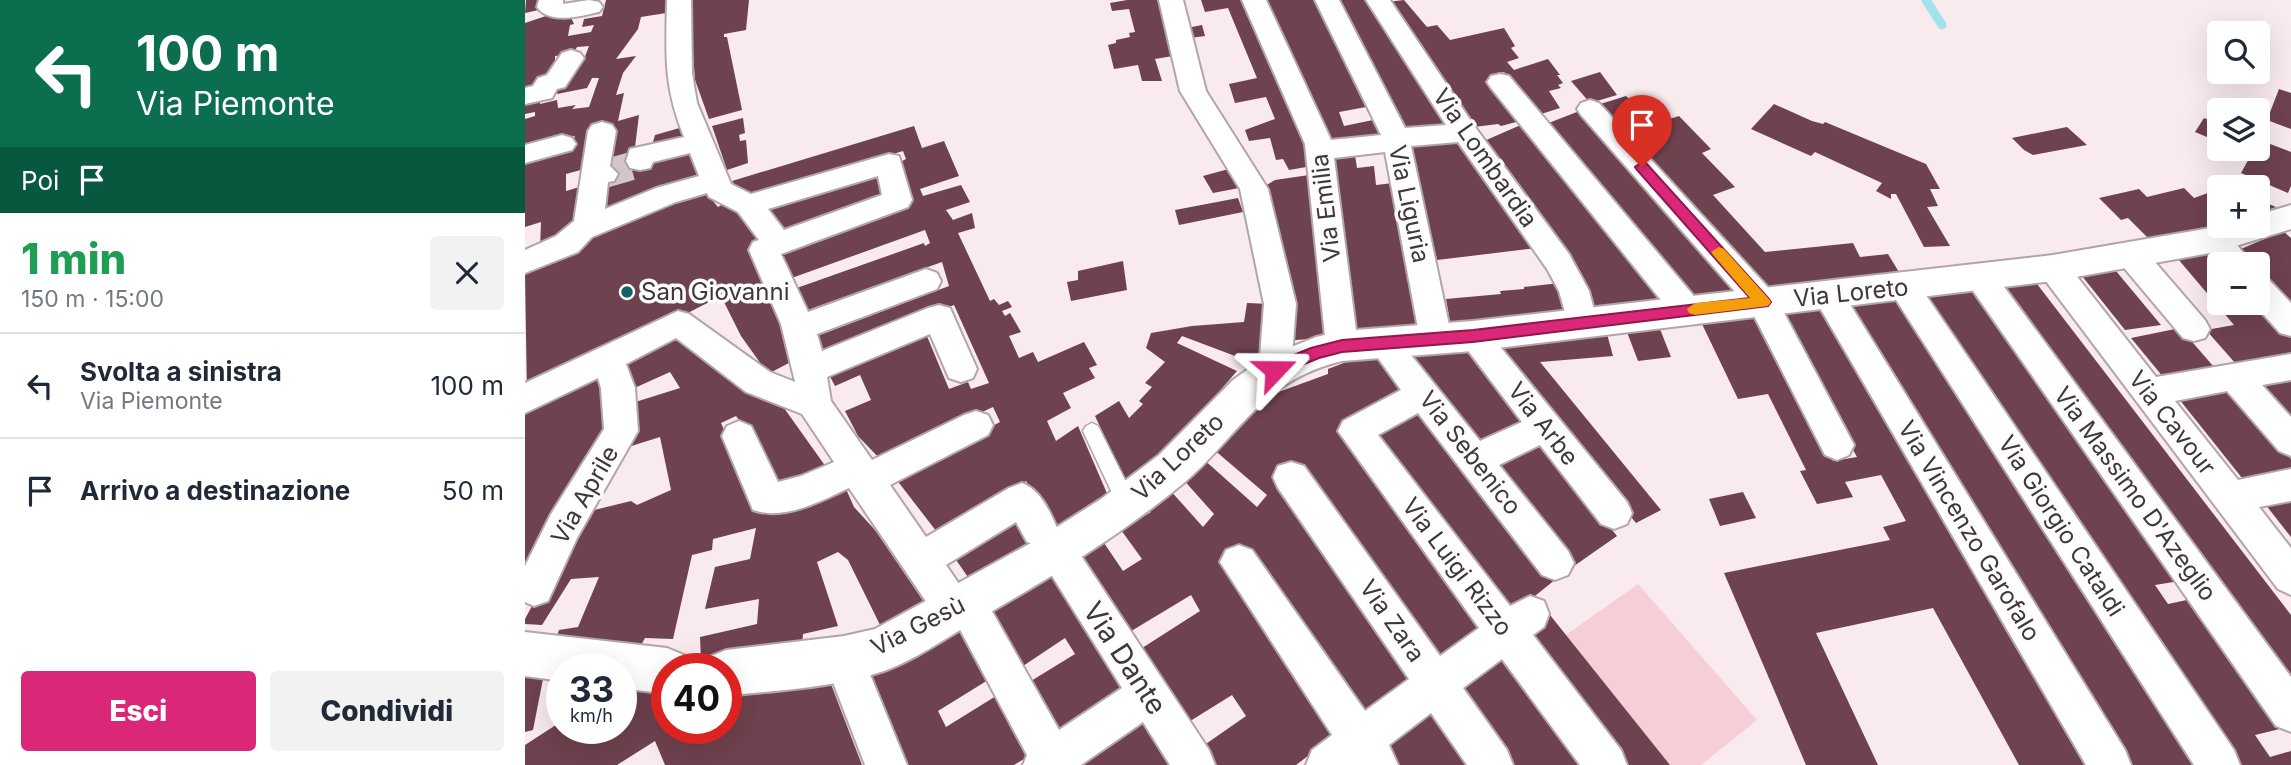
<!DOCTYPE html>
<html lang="it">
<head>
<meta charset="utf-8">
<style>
	body { margin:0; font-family:Inter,sans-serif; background:#f2f2f3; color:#1f2937; height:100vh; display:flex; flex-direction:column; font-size:26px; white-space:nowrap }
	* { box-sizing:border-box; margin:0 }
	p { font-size:23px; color:#747a83 }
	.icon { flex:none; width:38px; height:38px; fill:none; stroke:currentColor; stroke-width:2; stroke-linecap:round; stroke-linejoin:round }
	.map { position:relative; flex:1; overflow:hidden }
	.details { display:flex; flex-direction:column; background:#fff; width:525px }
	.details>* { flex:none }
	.banner { background:#0b6e4f; color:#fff; overflow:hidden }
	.controls { position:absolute; left:1682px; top:21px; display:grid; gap:14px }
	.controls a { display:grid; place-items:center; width:63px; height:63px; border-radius:7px; background:#fff; box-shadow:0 7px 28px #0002; font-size:35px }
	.speed { position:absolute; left:21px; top:653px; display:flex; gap:14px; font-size:35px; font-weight:700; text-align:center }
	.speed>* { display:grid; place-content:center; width:91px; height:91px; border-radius:50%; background:#fff; box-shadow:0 7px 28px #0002; line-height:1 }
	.speed small { font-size:18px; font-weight:400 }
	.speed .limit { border:10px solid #d22; background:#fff; color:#111 }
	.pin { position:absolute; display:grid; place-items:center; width:60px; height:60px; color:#fff; margin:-72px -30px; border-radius:50% 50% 50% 0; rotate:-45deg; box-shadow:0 0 7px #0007 }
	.pin .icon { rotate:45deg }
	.me { position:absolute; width:77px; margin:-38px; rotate:67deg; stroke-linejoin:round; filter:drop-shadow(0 0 5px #0008) }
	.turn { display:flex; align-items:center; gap:24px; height:147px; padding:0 21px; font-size:32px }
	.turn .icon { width:91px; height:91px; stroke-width:2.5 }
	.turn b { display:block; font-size:49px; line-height:60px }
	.then { display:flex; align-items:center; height:66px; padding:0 21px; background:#0003; gap:14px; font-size:26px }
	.round { display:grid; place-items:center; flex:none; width:74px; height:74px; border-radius:7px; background:#f2f2f3 }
	.summary { display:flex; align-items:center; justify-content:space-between; height:119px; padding:0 21px }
	h1 { font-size:42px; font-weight:800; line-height:52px; color:#1e9e55 }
	.action { display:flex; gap:14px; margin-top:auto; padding:14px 21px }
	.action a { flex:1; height:80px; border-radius:7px; background:#db2777; color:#fff; font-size:28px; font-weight:800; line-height:80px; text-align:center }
	.action a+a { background:#f2f2f3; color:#1f2937 }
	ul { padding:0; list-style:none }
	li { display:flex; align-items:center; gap:21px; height:105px; padding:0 21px; border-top:2px solid #e0e1e3 }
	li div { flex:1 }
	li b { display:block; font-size:26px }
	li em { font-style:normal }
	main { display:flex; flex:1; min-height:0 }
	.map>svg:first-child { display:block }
	.green { fill:#f6ced8 }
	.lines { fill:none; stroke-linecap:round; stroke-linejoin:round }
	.stream { stroke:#a4e2e9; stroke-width:9 }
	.building { fill:#6e424e }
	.street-tunnel { stroke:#d3c6c9; stroke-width:28; stroke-dasharray:28 14; stroke-linecap:butt }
	.lane-casing { stroke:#b2a5a8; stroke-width:3 }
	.street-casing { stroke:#b2a5a8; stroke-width:4 }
	.secondary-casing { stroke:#b2a5a8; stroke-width:4 }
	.lane { fill:#fff; fill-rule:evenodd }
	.street { fill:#fff; fill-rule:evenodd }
	.secondary { fill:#fff; fill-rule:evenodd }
	.route { fill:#db2777; stroke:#8e194d; stroke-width:2 }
	.slow { fill:#f59e0b }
	.poi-dot { fill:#12616a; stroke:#fefbfb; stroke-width:2.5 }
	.labels { text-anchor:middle; stroke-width:7; stroke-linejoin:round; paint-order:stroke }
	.street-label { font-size:24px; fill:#3d3839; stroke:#fefbfb }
	.poi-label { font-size:24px; fill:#3d3839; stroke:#fefbfb; text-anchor:start }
	.near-street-label { font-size:28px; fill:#3d3839; stroke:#fefbfb }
</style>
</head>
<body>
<main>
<section class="details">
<div class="banner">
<div class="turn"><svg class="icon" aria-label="left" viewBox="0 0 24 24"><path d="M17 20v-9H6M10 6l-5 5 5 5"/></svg><div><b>100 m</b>Via Piemonte</div></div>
<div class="then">Poi<svg class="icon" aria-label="arrive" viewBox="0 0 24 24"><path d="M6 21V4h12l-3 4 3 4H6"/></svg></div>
</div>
<div class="summary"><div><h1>1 min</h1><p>150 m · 15:00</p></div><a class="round"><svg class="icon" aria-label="close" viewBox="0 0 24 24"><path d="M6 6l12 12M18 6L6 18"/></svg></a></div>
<ul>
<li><svg class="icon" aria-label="left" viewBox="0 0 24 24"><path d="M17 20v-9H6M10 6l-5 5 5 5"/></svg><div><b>Svolta a sinistra</b><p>Via Piemonte</p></div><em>100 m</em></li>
<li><svg class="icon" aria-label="arrive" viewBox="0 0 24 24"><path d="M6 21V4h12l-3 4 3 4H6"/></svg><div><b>Arrivo a destinazione</b></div><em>50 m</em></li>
</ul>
<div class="action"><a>Esci</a><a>Condividi</a></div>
</section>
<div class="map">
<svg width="1766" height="765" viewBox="0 0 1766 765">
	<rect width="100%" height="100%" fill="#f8eaed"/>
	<path class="green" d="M1113 584 1232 720 1176 765H1145L1041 635Z"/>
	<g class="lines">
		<path class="stream" d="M1401 0 1417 25"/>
	</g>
	<g class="building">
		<path d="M1 0H20L18 9 0 13Z"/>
		<path d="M81 0H141V13L116 17 113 29 91 59 111 56 98 73 91 95 99 93 93 121 114 115 108 163 166 149 175 181 72 217 86 124 73 126 63 168 41 174V191L61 185 55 224 15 250 16 222 0 227V157L45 148 50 136 0 149V119L10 116V112L0 114V100L15 98V104L32 100 33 108 51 105 47 109 64 107 74 78H67L62 88 32 94 33 85 48 63 58 62 64 46 52 47 48 54 30 56V76L10 81 8 92 0 94V23L27 14 35 18 44 13 49 24 45 25 43 36 66 32 69 25 57 27 59 19 77 16Z"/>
		<path d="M164 0H224L221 30 199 34V37H202L217 110 184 119 170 80Z"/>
		<path d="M602 0H640L648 56 630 59 637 81H617L613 65 589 69 583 45 591 43V40L605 37 604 33 610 32 604 9 587 11 585 3Z"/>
		<path d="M676 0H722L775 121 787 166 764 170 758 159 751 160 745 138 724 141 720 130 750 119 741 97 710 103 704 84 732 78 703 8 680 12Z"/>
		<path d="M739 0H790L841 107 814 112 819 126 848 120 855 134 803 146Z"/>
		<path d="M814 0H844L926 128 883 132Z"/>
		<path d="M879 0 902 27 912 25 925 40 979 28 990 46 986 48 994 58 982 62 989 70 1023 59 1035 75H1032L1038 83 1033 85 1036 88 1024 91 1035 108 1013 115 979 72 963 77 995 121 976 126 973 124 949 127 862 2Z"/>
		<path d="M677 25 680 36 665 38 662 28Z"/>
		<path d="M1075 72 1092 95 1065 103 1046 81Z"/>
		<path d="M1754 89 1766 93V129L1742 120Z"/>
		<path d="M1101 96 1129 124 1154 116 1186 149 1177 153 1210 187 1188 195 1240 252 1328 243 1335 257 1363 254 1377 277 1242 290 1072 105Z"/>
		<path d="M1249 104 1287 121 1298 124 1300 122 1401 164 1415 189H1405L1413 206 1402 207 1425 246 1399 247 1371 194H1366V199L1351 191 1357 183 1290 152 1286 156 1226 129Z"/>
		<path d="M1057 110 1222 292 1165 297 1016 126Z"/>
		<path d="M218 118 220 133 214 135 215 141 221 140 223 163 202 170 187 126Z"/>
		<path d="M1679 118 1694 124V142L1670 132Z"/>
		<path d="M998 124 1145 299 1067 308 1058 278 959 141Z"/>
		<path d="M389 126 397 148 419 141 434 176 395 189 398 196 436 185 445 202 421 210 428 220 447 213 450 228 433 233 465 301 469 299 474 305 483 301 487 307 477 311 480 316 485 313 496 332 484 336 494 358 508 352 513 362 559 342 572 365 564 368 570 378 538 393 546 408 522 421 531 441 553 426 584 498 529 535 501 481 415 536 371 479 475 422 468 407 355 459 333 436 320 411 346 400 335 375 310 386 301 369 399 329 424 389 443 382 446 389 464 383 429 305 294 356 287 338 424 286 417 262 280 311 269 289 399 243 400 246 405 243 400 230 264 279 250 251 387 204 373 168 375 162 381 159 378 151 220 198 207 181Z"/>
		<path d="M158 127 161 137 126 149 130 135Z"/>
		<path d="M1542 127 1562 145 1508 155 1499 150 1487 138Z"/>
		<path d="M1732 139 1766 152V186L1763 193 1716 173 1726 155 1711 149H1732Z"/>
		<path d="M934 141 1012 248 912 260 885 146Z"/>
		<path d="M829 149 832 168 849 166 851 185 868 183 896 326 827 335 804 150Z"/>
		<path d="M711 167 719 187 688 193 678 176Z"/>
		<path d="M354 172 361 198 252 232 235 210Z"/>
		<path d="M791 174 806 337 760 341 737 188 750 180Z"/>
		<path d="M177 188 193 207 203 201 215 216 222 212 245 241 224 252 235 263 275 357 243 374 216 336 196 296 2 395 0 275 42 257 43 253 63 244 59 235Z"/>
		<path d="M1659 188 1669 198 1694 189V226L1628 243 1603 218 1596 220 1574 198 1614 189 1622 197Z"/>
		<path d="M713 198 718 212 654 225 650 210Z"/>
		<path d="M1732 199 1751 207 1732 214Z"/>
		<path d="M1758 231 1766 238V311L1732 276V264H1721L1709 252Z"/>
		<path d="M1695 253 1705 264H1694V303H1732L1766 333V355L1711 364 1681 330 1709 325 1653 259Z"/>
		<path d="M598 261 602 290 546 301 542 282 553 280V271Z"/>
		<path d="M1591 271 1636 325 1600 330 1557 276Z"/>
		<path d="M1509 280 1766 615V685L1473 286Z"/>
		<path d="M1035 283 1043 310 925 322 921 299 976 294 975 291 999 289V287Z"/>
		<path d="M1449 289 1661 580 1630 585 1643 604 1671 598 1763 727 1730 735 1745 757 1766 751V765H1711L1397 296Z"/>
		<path d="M1376 298 1681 765H1606L1327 307Z"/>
		<path d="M722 303 746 304 743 340 726 362 657 336 652 343 712 371 631 465 603 486 570 416 594 401 604 418 618 404 614 401 627 387 620 383 640 362 621 348 626 333 667 326 719 322Z"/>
		<path d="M1301 306 1571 765H1494L1408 608 1291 633 1353 765H1281L1199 573 1365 540 1358 527 1381 521 1356 475 1320 482 1328 497 1292 504 1275 471 1281 470 1243 394 1213 399 1177 324 1232 317 1308 461 1332 457 1253 314Z"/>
		<path d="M1655 328 1689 367 1639 378 1606 338Z"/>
		<path d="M1135 329 1146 357 1113 361 1102 332Z"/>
		<path d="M1082 334 1088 356 1015 362 1136 510 1111 523 967 346Z"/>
		<path d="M152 337 259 408 306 474 254 494 248 470 236 449 211 416 196 423 219 473 226 508 317 480 329 507 350 530 403 608 359 633 323 560 313 552 292 562 313 626 278 634 277 645 176 661 175 637 232 624 234 599 180 609 190 567 225 559 231 528 188 539 187 550 167 555 148 639 120 638 112 652 31 639 34 630 53 627 74 577 46 579 17 625 0 624V619L57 513 106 501 112 505 146 490 135 437 100 448 104 404 155 388 145 372 105 390 100 377 103 360Z"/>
		<path d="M942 349 1003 424 953 448 882 356Z"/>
		<path d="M856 358 883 393 813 430 963 630 837 719 713 545 698 555 815 732 771 765H690L678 746 721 716 707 695 662 723 614 650 675 611 666 595 603 633 551 555 577 540 598 571 617 559 596 530 626 512 624 510 644 489 678 527 689 514 656 477 676 457 732 507 742 495 687 448 748 394 803 374V369L824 361Z"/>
		<path d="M75 370 83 435 0 578V402Z"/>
		<path d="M1766 381V425L1732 386Z"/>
		<path d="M1708 391 1766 459V473L1721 483 1654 399Z"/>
		<path d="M894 407 1031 579 984 617 843 434Z"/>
		<path d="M1013 439 1092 536 1049 566 966 463Z"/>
		<path d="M1218 492 1231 518 1195 526 1184 499Z"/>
		<path d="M1766 497V537L1740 504Z"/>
		<path d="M496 516 513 544 447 583 427 554Z"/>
		<path d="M529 567 607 690 538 736 506 681 550 654 540 638 498 666 464 607Z"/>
		<path d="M1025 615 1145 765H1097L998 637Z"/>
		<path d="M432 624 463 680 413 711 421 727 471 696 504 756 489 765H379L341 676Z"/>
		<path d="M979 651 1065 765H981L929 689Z"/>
		<path d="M0 677 18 679 8 730 0 732Z"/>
		<path d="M304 679 337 765H140L130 741 92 765H0V745L37 721V728H96V690L142 693V728H201V689Z"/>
		<path d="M912 702 956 765H869L854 745Z"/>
		<path d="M617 716 645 765H550Z"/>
	</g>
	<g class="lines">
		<path class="street-tunnel" d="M79 174 114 164 115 161"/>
		<defs>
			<path id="lane" d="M567 423 573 426 612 504 609 510 602 512 595 510 558 431 561 426Z"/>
			<g id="street">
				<path d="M14 0H38V4L64 0 74 2 78 7 74 12C57 16 24 25 12 7Z"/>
				<path d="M142 0H166L167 73 172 103 206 184 226 194 364 154 374 156 387 200 383 207 256 254 283 312 401 269 412 273 416 281 412 289 292 334 297 351 403 308 414 305 425 308 452 369 448 378 436 382 424 378 405 334 302 377 306 401 347 460 439 415 451 411 463 415 468 425 463 435 365 485 401 537 484 488 497 483C516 490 525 512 533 530L532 534 545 539 684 750 690 765H645L618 722 556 765H498L502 755 433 626 429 627 415 622 324 488C296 501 259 521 228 510L197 436 202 426 214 421 226 426 253 482 276 476 309 462 277 414 221 392 151 338 101 364 110 388 113 431 52 538 23 601 9 606 0 602V566L26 514 79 429 76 388 73 378 0 413V383L153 311 164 314 245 372 270 382 256 324 224 250 228 242 234 240 213 212 184 197 182 193 151 202 67 237 53 252 0 273V250L31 236 49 221 63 131 67 125 77 122 87 125 91 131 85 166 93 174 89 181 83 182 80 209 131 188 174 176 165 153 128 162 125 168 115 170 105 168 101 161 105 149 159 137C138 84 141 55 142 0ZM353 176 357 195 259 230 243 209ZM491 522 502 542 515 546 513 551 519 563 597 688 534 730 455 590 441 585 436 587 421 565Z"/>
				<path d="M634 0H658L681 91 743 189 771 304 766 370 762 379 750 383 738 379 734 370 739 304 715 189 655 91Z"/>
				<path d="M717 0H741L806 140 856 135 790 0H814L880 128 921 125 841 0H865L950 127 1044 254 1064 291 1072 321 1067 330 1056 333 1045 330 1034 291 1022 269 933 142 886 146 927 339 922 348 911 352 900 348 895 339 860 152 809 158 833 346 828 355 817 359 806 355 801 346 780 144Z"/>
				<path d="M46 50 55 53 59 58 40 87 32 89 27 98 0 104V88L8 86 13 78 22 75 37 53Z"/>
				<path d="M975 74 984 76 1173 301 1178 310 1173 319 1162 322 1151 319 966 88 962 82 966 76Z"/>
				<path d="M1065 100 1074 103 1249 294 1329 445 1324 455 1312 460 1300 455 1226 310 1056 115 1052 109 1056 103Z"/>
				<path d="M37 135 47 138 51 144 47 150 0 163V145Z"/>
				<path d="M1691 229 1702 232 1727 264H1695L1676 240 1680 232Z"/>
				<path d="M1606 244 1617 247 1680 320 1685 329 1680 338 1669 341 1658 338 1595 263 1591 255 1595 247Z"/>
				<path d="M1528 257 1539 260 1631 377 1766 354V380L1737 385 1766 417V456L1754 451 1702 391 1650 401 1713 480 1766 469V501L1734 507 1766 548V595L1753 589 1517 276 1513 268 1517 260Z"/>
				<path d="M1455 266 1466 269 1766 677V732L1751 726 1444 285 1440 277 1444 269Z"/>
				<path d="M1379 275 1390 279 1709 750 1715 765H1669L1368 295 1364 287 1368 279Z"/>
				<path d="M1732 276 1743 279 1766 303V336L1755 333 1728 303H1732Z"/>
				<path d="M1304 284 1315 288 1600 750 1606 765H1561L1288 296 1293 288Z"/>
				<path d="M948 323 959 327 1102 502 1107 513 1102 524 1089 529 1076 524 1015 445 974 465 1043 551 1049 563 1043 575 1030 580 1017 575 893 413 853 435 985 606 1005 596 1019 601 1024 614 1019 627 1008 635 1096 750 1102 765H1055L977 659 938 688 982 750 988 765H942L906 713 864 745 873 765H781L787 750 807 735 695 562 701 550 714 545 727 550 840 711 884 679 753 488 748 477 753 466 766 462 779 466 915 656 954 628 813 431 818 421 876 390 843 344 848 335 859 331 870 335 955 441 997 422 932 336 937 327Z"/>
				<path d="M319 639 333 645 382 765H340L299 659 305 645Z"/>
			</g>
			<g id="secondary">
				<path d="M1766 205V229L1691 252 1528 281 948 351 817 361C737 380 716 433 660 482 594 537 521 580 447 623 419 639 390 660 359 671 309 688 253 690 201 696V668H180L184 657 201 650 319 636 350 629 513 539 576 499 634 455 708 380 737 359 791 337 817 331 948 321 1528 255 1697 226H1732V215Z"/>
				<path d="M0 632 142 648 159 655 164 668H142V694L96 688V668H37V681L0 676Z"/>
			</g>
		</defs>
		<use href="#lane" class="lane-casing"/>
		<use href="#street" class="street-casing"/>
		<use href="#secondary" class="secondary-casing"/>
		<use href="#lane" class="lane"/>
		<use href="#street" class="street"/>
		<use href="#secondary" class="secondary"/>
	</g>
	<path class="route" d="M1117 162 1122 164 1243 298 1246 302 1243 306 948 342 817 352 794 358 750 376 744 374 742 370 744 365 786 348 817 340 948 330 1225 298 1112 170 1110 167Z"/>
	<path class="slow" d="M1194 247 1199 249 1243 298 1246 302 1243 306 1170 315 1164 313 1162 309 1170 303 1225 298 1189 256 1186 252Z"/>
	<circle class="poi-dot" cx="102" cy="292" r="7"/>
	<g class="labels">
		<g class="street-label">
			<text transform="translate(960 158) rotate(55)" y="8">Via Lombardia</text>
			<text transform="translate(884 204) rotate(78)" y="8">Via Liguria</text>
			<text transform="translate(801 208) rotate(-97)" y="8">Via Emilia</text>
			<text transform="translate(1326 293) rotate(-6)" y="8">Via Loreto</text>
			<text transform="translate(1647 423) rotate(52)" y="8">Via Cavour</text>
			<text transform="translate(1018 424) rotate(52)" y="8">Via Arbe</text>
			<text transform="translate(945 453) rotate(52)" y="8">Via Sebenico</text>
			<text transform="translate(653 457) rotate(-43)" y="8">Via Loreto</text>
			<text transform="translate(1610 494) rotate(54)" y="8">Via Massimo D'Azeglio</text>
			<text transform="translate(60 495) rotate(-60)" y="8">Via Aprile</text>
			<text transform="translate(1536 526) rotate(57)" y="8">Via Giorgio Cataldi</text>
			<text transform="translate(1444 531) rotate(59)" y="8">Via Vincenzo Garofalo</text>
			<text transform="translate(932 567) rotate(53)" y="8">Via Luigi Rizzo</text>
			<text transform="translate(867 621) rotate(55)" y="8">Via Zara</text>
			<text transform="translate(393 626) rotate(-27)" y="8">Via Gesù</text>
		</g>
		<g class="poi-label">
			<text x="116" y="300">San Giovanni</text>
		</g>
		<g class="near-street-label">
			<text transform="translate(600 658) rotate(57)" y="10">Via Dante</text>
		</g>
	</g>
</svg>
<div class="controls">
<a><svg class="icon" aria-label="search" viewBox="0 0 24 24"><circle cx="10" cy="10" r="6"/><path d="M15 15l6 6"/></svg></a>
<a><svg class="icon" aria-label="layers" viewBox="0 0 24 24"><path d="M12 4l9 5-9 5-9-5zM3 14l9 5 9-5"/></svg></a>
<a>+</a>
<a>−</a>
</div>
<div class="speed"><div>33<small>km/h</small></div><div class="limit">40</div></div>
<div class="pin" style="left:1117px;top:167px;background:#d93025"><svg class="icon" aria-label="arrive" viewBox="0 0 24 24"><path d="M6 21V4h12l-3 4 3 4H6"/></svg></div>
<svg class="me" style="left:750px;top:370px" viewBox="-20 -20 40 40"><path d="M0-17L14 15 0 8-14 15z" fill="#db2777" stroke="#fff" stroke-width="4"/></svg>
</div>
</main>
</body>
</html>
